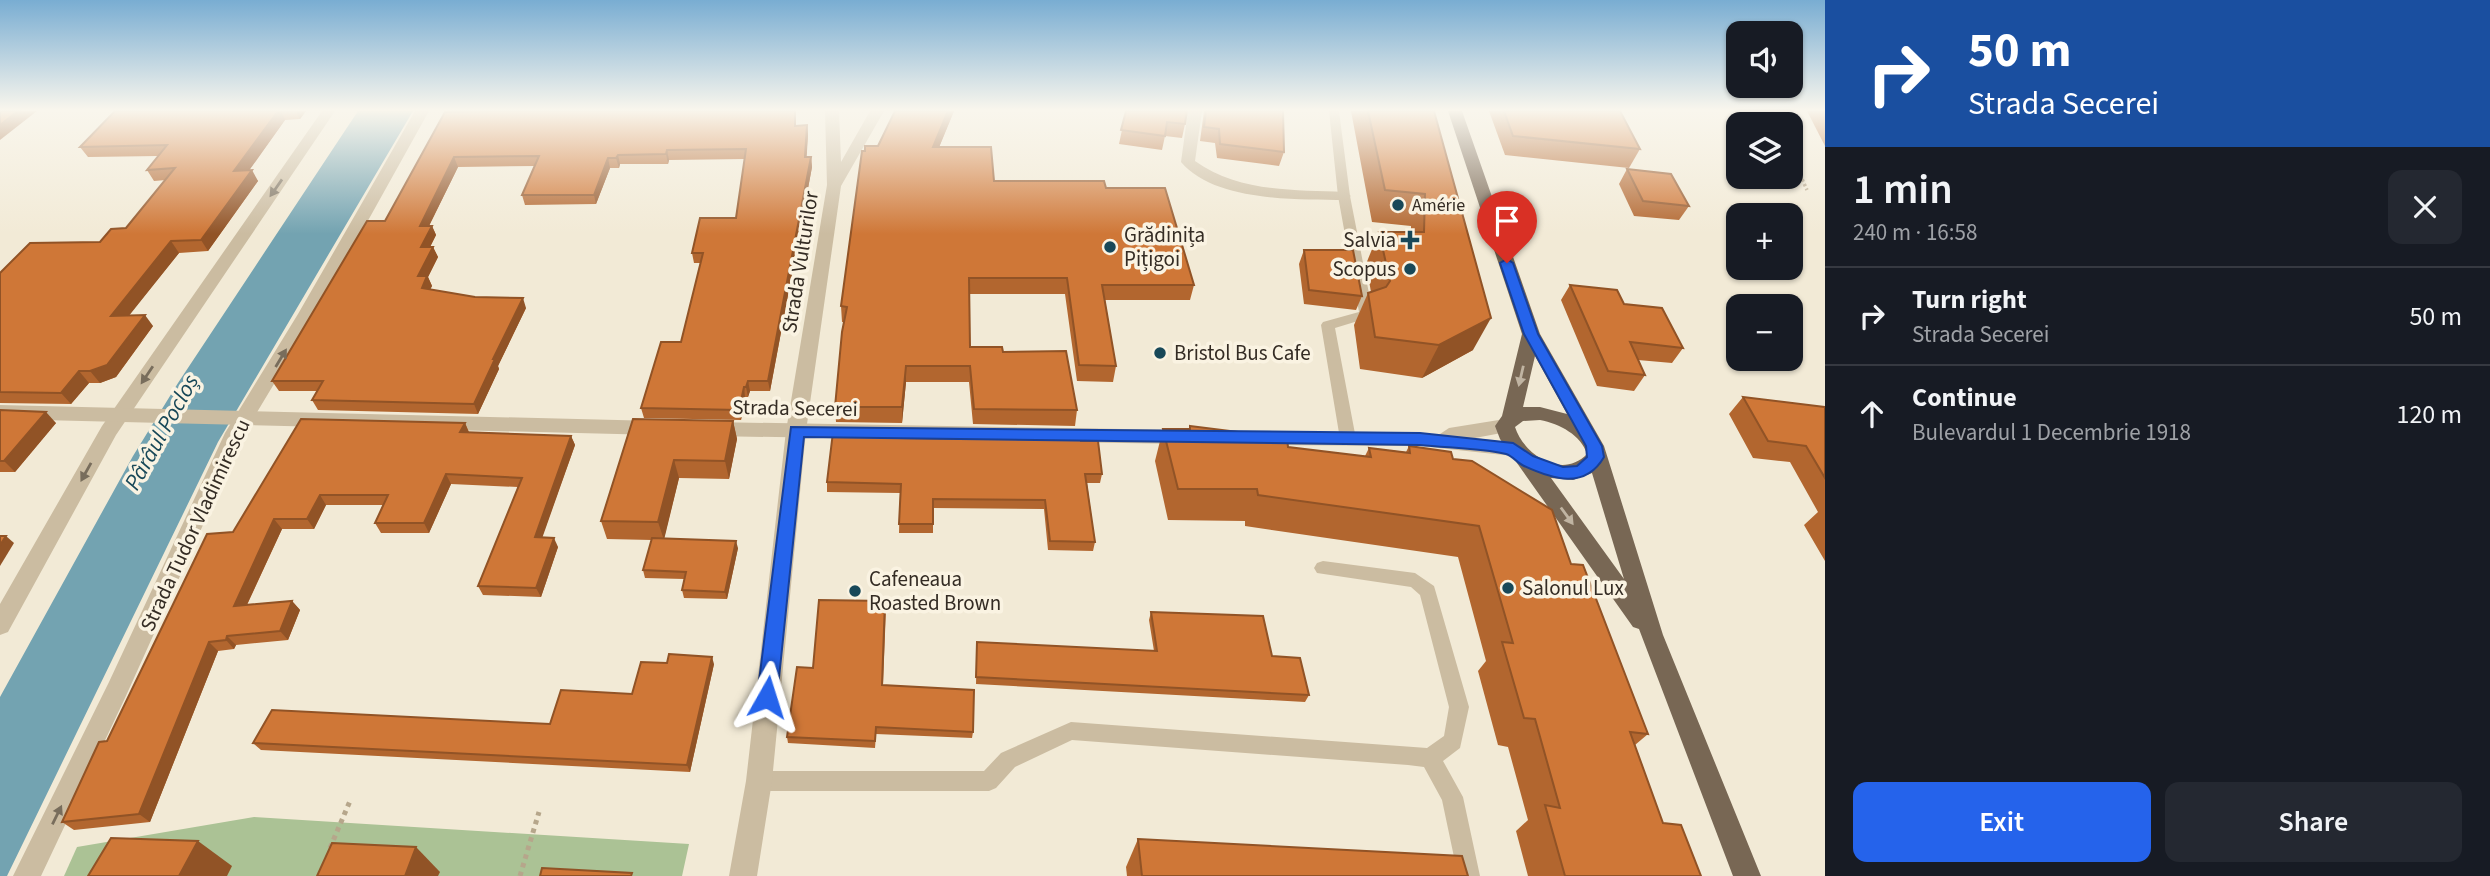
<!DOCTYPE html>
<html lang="en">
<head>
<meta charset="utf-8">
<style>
	body { margin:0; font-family:"Source Sans 3",sans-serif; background:#242831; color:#f1f3f6; height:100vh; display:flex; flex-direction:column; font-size:26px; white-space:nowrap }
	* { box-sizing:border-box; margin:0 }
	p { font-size:23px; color:#9ea1a6 }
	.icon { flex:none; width:38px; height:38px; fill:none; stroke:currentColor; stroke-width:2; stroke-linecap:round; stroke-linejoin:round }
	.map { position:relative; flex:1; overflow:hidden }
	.drawer { display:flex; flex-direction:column; background:#171b24; width:665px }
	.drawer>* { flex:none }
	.banner { background:#1a4fa0; color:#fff; overflow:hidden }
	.fabs { position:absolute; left:1726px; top:21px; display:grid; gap:14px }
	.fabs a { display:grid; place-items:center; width:77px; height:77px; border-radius:14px; background:#171b24; box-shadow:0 2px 5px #0004; font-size:35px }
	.pin { position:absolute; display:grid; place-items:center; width:60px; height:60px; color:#fff; margin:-72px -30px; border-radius:50% 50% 50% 0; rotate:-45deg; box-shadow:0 0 7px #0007 }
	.pin .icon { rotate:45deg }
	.me { position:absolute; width:77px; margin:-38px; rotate:6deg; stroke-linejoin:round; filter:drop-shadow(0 0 5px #0008) }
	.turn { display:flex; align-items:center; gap:24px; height:147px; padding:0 28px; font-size:32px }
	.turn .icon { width:91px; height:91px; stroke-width:2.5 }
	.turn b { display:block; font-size:49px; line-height:60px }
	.round { display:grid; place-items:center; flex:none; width:74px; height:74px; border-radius:14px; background:#242831 }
	.headline { display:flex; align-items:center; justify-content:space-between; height:119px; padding:0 28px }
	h1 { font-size:42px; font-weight:600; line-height:52px }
	.action { display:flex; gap:14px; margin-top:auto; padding:14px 28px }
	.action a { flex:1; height:80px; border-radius:14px; background:#2563eb; color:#fff; font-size:28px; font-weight:600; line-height:80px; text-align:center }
	.action a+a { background:#242831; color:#f1f3f6 }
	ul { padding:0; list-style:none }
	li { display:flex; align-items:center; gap:21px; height:98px; padding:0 28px; border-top:2px solid #363941 }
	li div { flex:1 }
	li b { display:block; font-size:26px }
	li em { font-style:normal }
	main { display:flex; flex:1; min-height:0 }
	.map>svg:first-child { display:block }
	.green { fill:#abc295 }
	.water { fill:#73a3b1 }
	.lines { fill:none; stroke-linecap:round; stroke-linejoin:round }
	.path-far1 { stroke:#b6a68b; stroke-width:3.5; stroke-dasharray:2.5 2.5; stroke-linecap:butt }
	.path { stroke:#b6a68b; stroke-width:5; stroke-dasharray:4.5 4.5; stroke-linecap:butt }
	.service { fill:#cbbca1; fill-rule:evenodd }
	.minor { fill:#cbbca1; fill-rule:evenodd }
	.tertiary { fill:#cbbca1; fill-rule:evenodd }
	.primary { fill:#786754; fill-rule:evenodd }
	.wall { fill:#b2662f }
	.shaded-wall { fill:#915326 }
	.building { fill:#cf7737; stroke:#915326; stroke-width:2 }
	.oneway { fill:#786d5c }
	.oneway2 { fill:#c0b4a2 }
	.route { fill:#2563eb; stroke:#184099; stroke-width:2 }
	.poi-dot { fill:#184858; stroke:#faf3e2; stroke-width:2.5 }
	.labels { text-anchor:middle; stroke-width:7; stroke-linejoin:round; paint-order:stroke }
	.far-poi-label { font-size:18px; fill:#342c24; stroke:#faf3e2; text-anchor:start }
	.poi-label { font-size:21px; fill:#342c24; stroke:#faf3e2; text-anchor:start }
	.street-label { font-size:21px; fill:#342c24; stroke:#faf3e2 }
	.water-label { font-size:23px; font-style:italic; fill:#184858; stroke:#faf3e2 }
</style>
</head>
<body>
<main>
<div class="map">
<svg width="1825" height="876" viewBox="0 0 1825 876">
	<rect width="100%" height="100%" fill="#f2ead6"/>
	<path class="green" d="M254 817 689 844 682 876H64L77 847Z"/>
	<path class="water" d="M358 111H413L218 442 7 876H0V697L133 456 178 383Z"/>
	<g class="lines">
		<g class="path-far1">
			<path d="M1772 111 1778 124"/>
			<path d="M1790 152 1807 190"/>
		</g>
		<g class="path">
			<path d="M330 848 350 801"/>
			<path d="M520 876 539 812"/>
		</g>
		<g class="service">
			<path d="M1329 111H1339L1350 196 1373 314 1371 317 1335 328 1356 439 1348 445 1340 439 1321 325 1323 322 1359 312 1338 196Z"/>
			<path d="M1323 561 1415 573 1434 586 1469 707 1460 748 1443 761 1463 797 1480 876H1458L1442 800 1424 767 1408 765 1072 740 1015 767 996 788 989 791H759L752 788 749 781 752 774 759 771H984L1001 753 1071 722 1427 748 1444 736 1449 707 1420 595 1411 587 1317 573 1314 568 1317 563Z"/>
		</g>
		<g class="minor">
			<path d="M322 111H335L116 435 8 632 0 635V604L102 426Z"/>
			<path d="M415 111H429L316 314 244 434 125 698 41 876H13L109 682 225 433 298 314Z"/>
			<path d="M825 111H839L841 162 870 111H884L841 186 806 431 772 781 757 876H729L746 781 786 431 827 185Z"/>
			<path d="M1188 111H1202L1195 161C1238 192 1293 190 1344 192L1351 196 1344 200C1296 199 1215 202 1181 162Z"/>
		</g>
		<g class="tertiary">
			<path d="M0 405 657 421 664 423 667 428 664 433 657 435 0 419Z"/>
			<path d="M1505 419 1512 421 1515 426 1512 431 1475 438 1520 444 1523 449 1520 454 1513 456 1420 446 1261 445 1254 443 1251 438 1254 433 1261 431 1440 434 1449 428Z"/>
			<path d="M711 422 1185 430 1192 432 1195 437 1192 442 1185 444 711 436 704 434 701 429 704 424Z"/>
		</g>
		<path class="primary" d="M1448 111H1462L1540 334 1604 446 1663 635 1761 876H1733L1639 629 1633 627 1500 439 1495 426 1502 416 1522 334ZM1535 356 1567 414 1540 407H1523ZM1540 420C1560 424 1581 435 1587 454 1562 480 1524 455 1515 427L1523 421ZM1592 473 1624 579 1551 478 1573 480Z"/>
	</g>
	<g class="wall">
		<path d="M115 111H306L300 119 285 120 249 170 258 181 208 251 179 253 129 315 153 326 116 377 100 383H89L71 404 0 403V273L100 242 126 228 166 180 154 181 147 170 158 156 88 157 80 147Z"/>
		<path d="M492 111H796V126L807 125 808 135 806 157H811L812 167 770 391H750L748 397H745L741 420 644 418 641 408 681 342 701 263H694L692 253 736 218 745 159 669 160 668 164H620L619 168H610L596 204 525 205 522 195 535 166 458 167 429 226H432L436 235 430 247H433L438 257 428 277 432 286 430 289 526 308 498 366 499 369 478 414 318 410 312 400 317 391H279L272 381 385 221Z"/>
		<path d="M895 111H954L939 147 994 181 1106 188 1194 285 1190 300H1105L1116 366 1113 382 1077 381 1065 294H969L970 347 1003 352 1077 410 1075 426 973 424 969 382H906L902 423 836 422 835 407 844 322H842L841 306 865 151 878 146Z"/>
		<path d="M1126 111 1185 124 1182 138 1165 136 1162 150 1119 144Z"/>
		<path d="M1204 111H1283L1284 152 1279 166 1217 158 1215 143 1200 141Z"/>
		<path d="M1351 111H1434L1473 350 1422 378 1360 369 1354 325 1368 293 1371 292 1366 264 1379 232H1411V226L1372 222Z"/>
		<path d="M1489 111H1620L1640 149 1629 168 1505 155Z"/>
		<path d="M1807 111H1825V146Z"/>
		<path d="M1627 169 1689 206 1679 220 1634 216 1619 184Z"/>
		<path d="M1304 250 1362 296 1356 310 1304 304 1299 264Z"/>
		<path d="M1570 285 1624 304 1683 348 1672 363 1638 360 1645 375 1634 391 1597 386 1561 300Z"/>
		<path d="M1743 397 1825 407V561L1804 525 1818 512 1790 462 1753 458 1729 414Z"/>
		<path d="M0 410 56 423 15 472H0Z"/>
		<path d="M633 419 733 421 737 439 729 479 679 478 664 538 738 548 727 599 684 598 682 590 684 579 645 578 643 570 652 540 607 539 601 521Z"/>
		<path d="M465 423 469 432 571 436 575 445 542 537 558 547 541 597 483 595 478 586 518 487 451 484 429 533H381L375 523 383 505H326L314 529H282L247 605 292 601 300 610 288 640 236 645 234 649 218 651 150 822 74 830 62 822 107 741 233 532Z"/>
		<path d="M1190 426 1288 447 1365 456 1369 448 1406 452 1409 446 1453 459 1571 564 1648 734 1635 745 1663 823 1701 876H1528L1516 831 1528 820 1508 747 1498 745 1478 671 1486 661 1458 557 1245 526V521L1168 520 1155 461 1163 429H1189Z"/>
		<path d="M900 438 1081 441 1102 474 1100 483H1087L1095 542 1093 551 1048 550 1044 509 933 508V533H899L900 493 827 492V482Z"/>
		<path d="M886 608 883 685 973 732 972 738 876 734 875 748 788 743 787 737 813 668Z"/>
		<path d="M1151 612 1272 656 1309 695 1305 702 976 684 977 642 1154 651 1149 620Z"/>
		<path d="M667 663 714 664 690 772 261 750 253 743 550 724 632 694Z"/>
		<path d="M1138 839 1468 876H1127L1126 867Z"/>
	</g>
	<g class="shaded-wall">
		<path d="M18 111H37L0 140V125Z"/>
		<path d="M278 111H281L285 120 241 182 234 171Z"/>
		<path d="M296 111H306L300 119Z"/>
		<path d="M948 111H954L933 162V147Z"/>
		<path d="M807 125 808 135 806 167 805 157Z"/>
		<path d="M667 150 669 160 668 164 666 154Z"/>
		<path d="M618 155 620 164 619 168 616 158Z"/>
		<path d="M454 157 458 167 424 236 420 226Z"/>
		<path d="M811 157 812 167 770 391 768 381Z"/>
		<path d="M608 158 610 168 596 204 594 195Z"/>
		<path d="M252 170 258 181 208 251 201 240Z"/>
		<path d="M432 226 436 235 425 257 421 247Z"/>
		<path d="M171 241 179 253 120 327 111 316Z"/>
		<path d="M433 247 438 257 428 277 432 286 426 298 418 276Z"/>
		<path d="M523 298 526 308 498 366 499 369 478 414 474 404 493 359Z"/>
		<path d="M145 315 153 326 116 377 100 383 90 371Z"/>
		<path d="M1491 318 1473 350 1422 378 1439 345Z"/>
		<path d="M906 366V382L902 423V407Z"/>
		<path d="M79 371 89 383 71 404 61 393Z"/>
		<path d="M748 381 750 391 748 397 746 387Z"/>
		<path d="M744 387 745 397 741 420 739 410Z"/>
		<path d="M46 412 56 423 15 472 4 461Z"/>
		<path d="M733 421 737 439 729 479 725 461Z"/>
		<path d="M465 423 469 433 460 432Z"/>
		<path d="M571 436 575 445 539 547 535 537Z"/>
		<path d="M674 460 679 478 664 540 658 522Z"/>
		<path d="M446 474 451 484 429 533 424 523Z"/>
		<path d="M320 495 326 505 314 529 307 519Z"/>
		<path d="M274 519 282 529 242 615 234 606Z"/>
		<path d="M6 536 14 543 0 566V545Z"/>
		<path d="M554 538 558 547 541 597 536 588Z"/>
		<path d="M736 541 738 548 727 599 725 592Z"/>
		<path d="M292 601 300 610 288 640 280 631Z"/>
		<path d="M227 636 236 645 234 649 226 640Z"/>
		<path d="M209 642 218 651 150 822 139 814Z"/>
		<path d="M712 657 714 664 690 772 687 765Z"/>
		<path d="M198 841 232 866 227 876H179Z"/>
		<path d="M416 847 440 872 438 876H405Z"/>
	</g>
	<g class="building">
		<path d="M0 111H18L0 125Z"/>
		<path d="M115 111H278L234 171 252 170 201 240 171 241 111 316 145 315 107 365 90 371H79L61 393 0 392V273L30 243 100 242 111 229 126 228 175 168 147 170 167 145 80 147Z"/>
		<path d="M492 111H795V126L807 125 805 157H811L768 381H748L746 387H744L739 410 641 408 661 342H681L703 253H692L700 218H736L746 149 667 150 666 154 618 155 616 158H608L594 195H522L539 156 454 157 420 226H432L421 247H433L418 276H427L422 288 475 297 523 298 493 359H495L474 404 312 400 323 381H272L367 221H385L445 112Z"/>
		<path d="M895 111H948L933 147H991L994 181H1104L1106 188H1165L1194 285H1102L1116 366 1079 365 1067 278H969L970 347H1002L1003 352 1066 351 1077 410 974 409 970 366H906L902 407H835L842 332 847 307 841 306 862 151H865V146H878Z"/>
		<path d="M1126 111H1187L1185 124 1167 122 1165 136 1121 130Z"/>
		<path d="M1206 111H1283L1284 152 1220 144 1219 129 1204 127Z"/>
		<path d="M1368 111H1434L1491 318 1439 345 1375 337 1368 293 1386 287 1390 281 1379 232H1424L1425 194 1385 190Z"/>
		<path d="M1504 111H1620L1640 149 1513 136Z"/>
		<path d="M1627 169 1671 174 1689 206 1643 201Z"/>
		<path d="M1304 250H1353L1362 296 1309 290Z"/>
		<path d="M1570 285 1617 290 1624 304 1662 308 1683 348 1630 342 1645 375 1608 371Z"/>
		<path d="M1743 397 1825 407V478L1806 446 1768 441Z"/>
		<path d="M0 410 46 412 4 461H0Z"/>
		<path d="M301 419 465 423 460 432 571 436 535 537 554 538 536 588 478 586 522 478 446 474 424 523H375L388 495H320L307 519H274L234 606 292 601 280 631 227 636 226 640 209 642 139 814 62 822 99 742 107 741 207 534 233 532Z"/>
		<path d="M633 419 733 421 725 461 674 460 658 522 601 521Z"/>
		<path d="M1190 426 1287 438 1288 447 1371 457 1369 448 1410 453 1409 446 1451 452 1453 459 1472 461 1552 510 1571 564 1583 565 1648 734 1630 732 1663 823 1681 825 1701 876H1565L1545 805 1560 808 1535 719 1524 718 1502 642 1513 643 1479 526 1258 495 1257 489H1178L1163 429H1190Z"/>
		<path d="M833 432 900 433 899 438 971 439 976 438 975 434 1080 435 1081 441H1098L1102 474H1085L1095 542 1050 541 1045 500 933 499V524H899L901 484 827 482Z"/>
		<path d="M0 536H6L0 545Z"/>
		<path d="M652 538 736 541 725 592 682 590 686 572 643 570Z"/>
		<path d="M819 600 885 601 882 685 974 690 973 732 876 727 875 741 787 737 797 667 813 668Z"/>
		<path d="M1151 612 1263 616 1272 656 1300 658 1309 695 976 677 977 642 1157 651Z"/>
		<path d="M669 654 712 657 687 765 253 743 272 710 550 724 561 690 632 694 641 662 667 663Z"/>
		<path d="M111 838 198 841 179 876H88Z"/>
		<path d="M1138 839 1462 856 1468 876H1142Z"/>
		<path d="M332 843 416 847 405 876H317Z"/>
		<path d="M542 868 632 873 631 876H540Z"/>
	</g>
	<defs><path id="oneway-solid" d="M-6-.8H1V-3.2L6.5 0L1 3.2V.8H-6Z" transform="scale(1.75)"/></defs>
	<g class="oneway">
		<use href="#oneway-solid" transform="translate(276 188) rotate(125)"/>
		<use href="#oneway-solid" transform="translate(281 358) rotate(-59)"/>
		<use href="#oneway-solid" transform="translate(147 375) rotate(124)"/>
		<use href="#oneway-solid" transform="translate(86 472) rotate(119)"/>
		<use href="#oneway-solid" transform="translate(57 815) rotate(-64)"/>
	</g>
	<g class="oneway2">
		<use href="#oneway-solid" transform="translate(1521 376) rotate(103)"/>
		<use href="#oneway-solid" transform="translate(1567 516) rotate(54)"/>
	</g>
	<linearGradient id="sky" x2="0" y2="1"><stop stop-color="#79add2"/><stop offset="0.47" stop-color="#f9f6ed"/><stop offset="1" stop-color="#f9f6ed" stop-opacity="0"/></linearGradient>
	<rect width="1825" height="234" fill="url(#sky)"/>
	<path class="route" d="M1507 259 1513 263 1538 334 1602 446 1604 457C1585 490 1552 479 1524 466 1517 463 1513 456 1506 454 1479 448 1448 448 1420 445L804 437 777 697 774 704 767 706 760 704 757 697 791 427 1420 433 1513 443 1533 456 1563 467 1577 466 1587 457 1586 446 1524 334 1500 263Z"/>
	<g class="poi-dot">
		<circle cx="1398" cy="205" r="7"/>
		<path d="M1406.5 229.5h7v7h7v7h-7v7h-7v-7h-7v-7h7z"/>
		<circle cx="1110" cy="247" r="7"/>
		<circle cx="1410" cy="269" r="7"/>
		<circle cx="1160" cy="353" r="7"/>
		<circle cx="1508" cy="588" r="7"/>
		<circle cx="855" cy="591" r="7"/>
	</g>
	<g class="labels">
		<g class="far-poi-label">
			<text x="1412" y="211">Amérie</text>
		</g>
		<g class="poi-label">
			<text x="1124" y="242">Grădinița<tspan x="1124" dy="24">Pițigoi</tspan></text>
			<text x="1396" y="247" text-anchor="end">Salvia</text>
			<text x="1396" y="276" text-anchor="end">Scopus</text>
			<text x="1174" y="360">Bristol Bus Cafe</text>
			<text x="869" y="586">Cafeneaua<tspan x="869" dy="24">Roasted Brown</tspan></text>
			<text x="1522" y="595">Salonul Lux</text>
		</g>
		<g class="street-label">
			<text transform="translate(800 262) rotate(-81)" y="7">Strada Vulturilor</text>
			<text transform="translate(795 408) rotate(1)" y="7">Strada Secerei</text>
			<text transform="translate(195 525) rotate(-65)" y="7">Strada Tudor Vladimirescu</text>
		</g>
		<g class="water-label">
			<text transform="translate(161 432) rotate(-61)" y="8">Pârâul Pocloș</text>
		</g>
	</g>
</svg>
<div class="fabs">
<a><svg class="icon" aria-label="sound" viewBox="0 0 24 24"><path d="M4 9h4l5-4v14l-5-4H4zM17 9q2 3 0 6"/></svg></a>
<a><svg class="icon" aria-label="layers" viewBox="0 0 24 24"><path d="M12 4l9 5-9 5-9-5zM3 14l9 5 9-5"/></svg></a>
<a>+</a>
<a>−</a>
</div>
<div class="pin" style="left:1507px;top:263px;background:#d93025"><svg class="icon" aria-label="arrive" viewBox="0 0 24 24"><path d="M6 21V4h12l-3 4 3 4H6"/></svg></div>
<svg class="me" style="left:767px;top:697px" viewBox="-20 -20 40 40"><path d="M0-17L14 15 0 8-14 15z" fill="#2563eb" stroke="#fff" stroke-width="4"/></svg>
</div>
<section class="drawer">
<div class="banner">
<div class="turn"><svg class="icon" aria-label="right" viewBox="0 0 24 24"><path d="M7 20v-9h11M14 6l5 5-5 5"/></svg><div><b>50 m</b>Strada Secerei</div></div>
</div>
<div class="headline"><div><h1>1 min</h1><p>240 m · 16:58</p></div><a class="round"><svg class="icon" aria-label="close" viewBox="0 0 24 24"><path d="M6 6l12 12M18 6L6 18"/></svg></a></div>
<ul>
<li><svg class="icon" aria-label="right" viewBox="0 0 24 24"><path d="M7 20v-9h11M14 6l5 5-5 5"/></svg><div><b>Turn right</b><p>Strada Secerei</p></div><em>50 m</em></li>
<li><svg class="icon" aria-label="ahead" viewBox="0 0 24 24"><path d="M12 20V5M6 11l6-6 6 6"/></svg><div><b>Continue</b><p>Bulevardul 1 Decembrie 1918</p></div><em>120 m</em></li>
</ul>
<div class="action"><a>Exit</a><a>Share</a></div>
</section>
</main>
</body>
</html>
